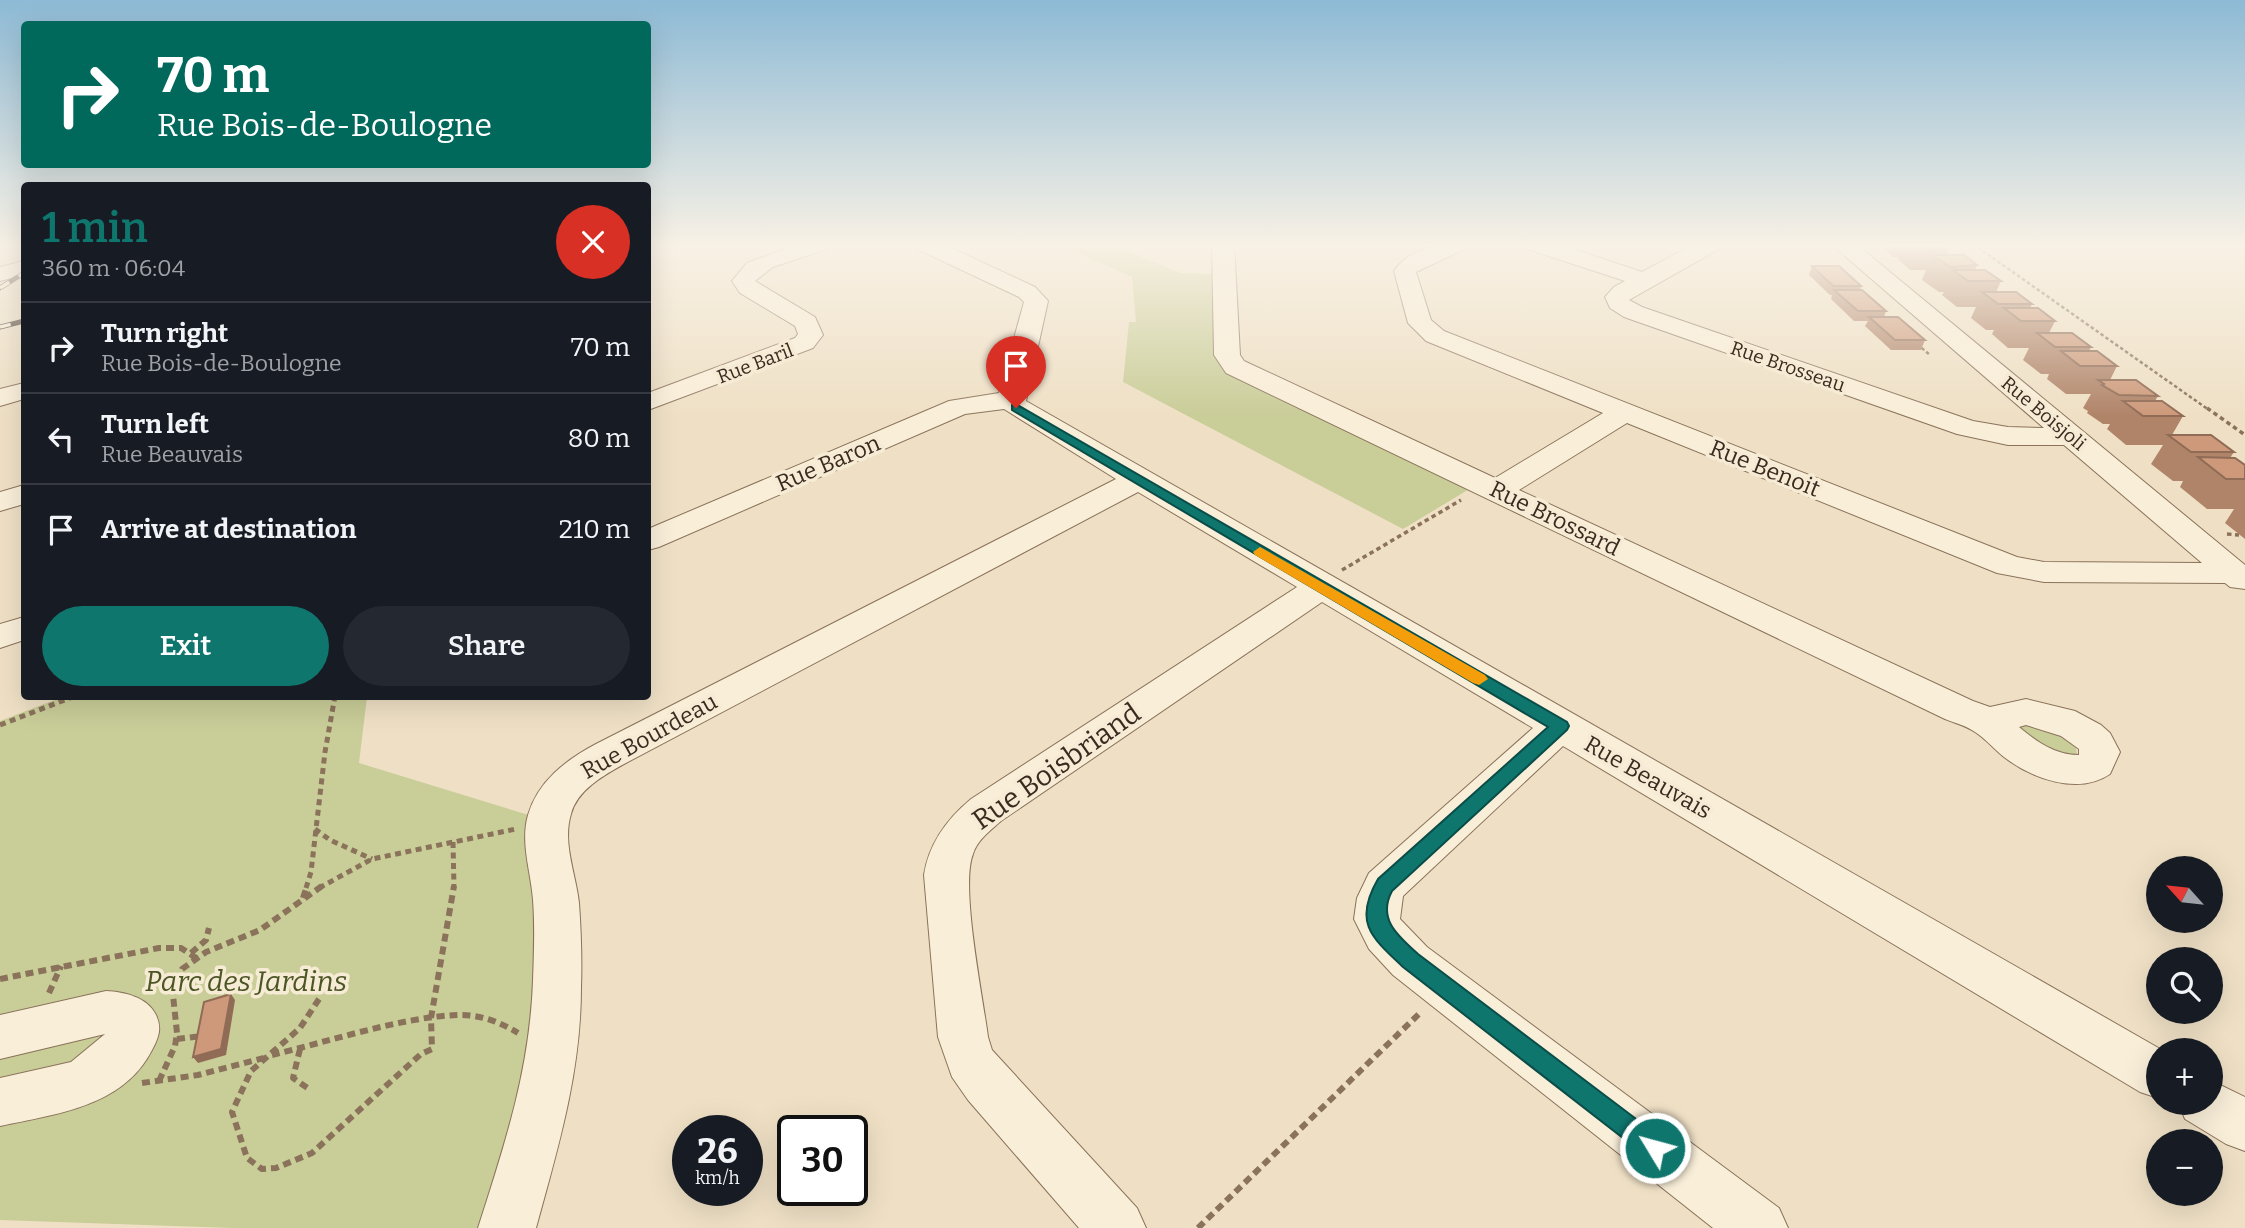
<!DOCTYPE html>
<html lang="en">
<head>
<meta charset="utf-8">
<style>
	body { margin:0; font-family:Bitter,serif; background:#242831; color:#f1f3f6; height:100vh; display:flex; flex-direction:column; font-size:26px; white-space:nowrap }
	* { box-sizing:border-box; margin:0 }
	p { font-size:23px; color:#9ea1a6 }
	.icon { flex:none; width:38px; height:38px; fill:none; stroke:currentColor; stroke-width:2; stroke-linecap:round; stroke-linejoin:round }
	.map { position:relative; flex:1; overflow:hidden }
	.details { position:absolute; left:21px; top:182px; width:630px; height:518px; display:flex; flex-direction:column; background:#171b24; border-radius:7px; box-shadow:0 7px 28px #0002 }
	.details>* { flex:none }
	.top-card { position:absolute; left:21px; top:21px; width:630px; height:147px; border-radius:7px; box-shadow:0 7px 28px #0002; background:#00695c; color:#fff; overflow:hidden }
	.needle { width:46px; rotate:297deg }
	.controls { position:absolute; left:2146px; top:856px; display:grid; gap:14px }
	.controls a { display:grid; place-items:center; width:77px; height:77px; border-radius:50%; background:#171b24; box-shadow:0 7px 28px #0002; font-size:35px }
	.speed { position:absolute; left:672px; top:1115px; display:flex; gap:14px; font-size:35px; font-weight:700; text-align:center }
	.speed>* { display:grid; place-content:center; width:91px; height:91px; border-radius:50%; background:#171b24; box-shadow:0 7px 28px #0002; line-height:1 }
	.speed small { font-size:18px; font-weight:400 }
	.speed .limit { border:4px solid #111; border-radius:10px; background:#fff; color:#111 }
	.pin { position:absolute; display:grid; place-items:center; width:60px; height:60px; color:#fff; margin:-72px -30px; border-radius:50% 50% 50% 0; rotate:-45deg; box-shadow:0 0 7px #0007 }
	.pin .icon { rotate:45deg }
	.me { position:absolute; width:77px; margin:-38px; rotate:307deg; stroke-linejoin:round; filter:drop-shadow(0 0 5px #0008) }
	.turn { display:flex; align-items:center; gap:24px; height:147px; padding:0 21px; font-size:32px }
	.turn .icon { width:91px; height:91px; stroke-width:2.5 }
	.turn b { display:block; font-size:49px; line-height:60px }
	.round { display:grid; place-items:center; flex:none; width:74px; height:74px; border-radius:37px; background:#242831 }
	.summary { display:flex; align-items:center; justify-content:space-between; height:119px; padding:0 21px }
	h1 { font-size:42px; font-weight:600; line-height:52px; color:#0f766e }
	.cta { display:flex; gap:14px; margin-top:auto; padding:14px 21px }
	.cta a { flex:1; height:80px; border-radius:42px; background:#0f766e; color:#fff; font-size:28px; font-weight:600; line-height:80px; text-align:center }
	.cta a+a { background:#242831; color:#f1f3f6 }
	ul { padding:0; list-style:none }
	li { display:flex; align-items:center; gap:21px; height:91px; padding:0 21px; border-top:2px solid #363941 }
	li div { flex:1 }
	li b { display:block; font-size:26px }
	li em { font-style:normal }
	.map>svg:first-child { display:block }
	.green { fill:#c9cd98 }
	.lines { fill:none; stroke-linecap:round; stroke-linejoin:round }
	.minor-casing { stroke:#8a725b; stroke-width:2 }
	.path-far3 { stroke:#8a725b; stroke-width:2.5; stroke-dasharray:3.5 2.5; stroke-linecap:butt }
	.path-far2 { stroke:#8a725b; stroke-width:3.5; stroke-dasharray:4.5 3.5; stroke-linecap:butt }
	.path-far1 { stroke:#8a725b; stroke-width:5; stroke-dasharray:6 4.5; stroke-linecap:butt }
	.path { stroke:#8a725b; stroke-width:6; stroke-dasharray:8 5; stroke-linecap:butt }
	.minor { fill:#f9eed8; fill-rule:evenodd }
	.rail-casing { stroke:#3a2a1f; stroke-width:5 }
	.rail { stroke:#f6ebd4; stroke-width:3.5; stroke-dasharray:11; stroke-linecap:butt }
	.wall { fill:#b08469 }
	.shaded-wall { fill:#906b55 }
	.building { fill:#cd997a; stroke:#906b55; stroke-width:2 }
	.route { fill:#0f766e; stroke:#0a4d48; stroke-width:2 }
	.slow { fill:#f59e0b }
	.labels { text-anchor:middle; stroke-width:7; stroke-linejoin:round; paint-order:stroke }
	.far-street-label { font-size:19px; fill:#3a2a1f; stroke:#f6ebd4 }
	.street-label { font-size:23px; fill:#3a2a1f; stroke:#f6ebd4 }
	.near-street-label { font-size:28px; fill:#3a2a1f; stroke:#f6ebd4 }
	.near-park-label { font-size:28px; font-style:italic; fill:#4c5625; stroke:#f6ebd4 }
</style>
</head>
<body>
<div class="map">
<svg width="2245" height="1228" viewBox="0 0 2245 1228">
	<rect width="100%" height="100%" fill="#efe0c5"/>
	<g class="green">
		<path d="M1058 244H1108L1181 273 1214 274 1216 357 1219 364 1471 488 1403 529 1123 382 1129 322H1136L1132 277Z"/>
		<path d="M62 697H367L359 763 532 816 534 872V1048L484 1228H232L0 1220V721Z"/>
		<path d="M2032 724 2046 725 2075 742 2077 754 2060 757 2015 728Z"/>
	</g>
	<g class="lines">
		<defs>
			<g id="minor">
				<path d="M798 244H830L827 249 773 267 755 281 815 317 823 335 813 348 648 410V393L795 338 798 334 795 326 740 293 732 281 747 263Z"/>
				<path d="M914 244H943L1035 287 1048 301 1026 401 2162 1050H2158V1098L2140 1092 1563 746 1403 896 1400 919 1427 947 1779 1208 1788 1228H1713L1393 975 1369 949 1354 919 1357 898 1369 873 1533 728 1322 602 1001 821C991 830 977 840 973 854 960 886 983 997 988 1037L992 1050 1137 1208 1146 1228H1079L968 1100 952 1077 938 1037 924 875C929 843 947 819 971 799L1297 587 1138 492 624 764C604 775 577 790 571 814 562 843 576 874 579 903 581 931 582 960 581 988 581 1072 558 1148 536 1228H478C505 1144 530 1069 533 980 534 953 535 926 533 900 531 872 520 843 528 815 538 781 566 760 596 744L1116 479 1004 409 965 414 659 547 648 550V529L949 401 999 393 1024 302 1019 297 917 249Z"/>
				<path d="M1212 244H1234L1240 355 1244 361 1495 478 1603 413 1426 341 1408 323 1394 271C1410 247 1441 244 1468 244L1465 249 1416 272 1431 320 1444 331 2017 557 2044 562 2202 563 2064 445H2008L1957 434 1624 317 1610 308 1605 297 1614 287 1625 281 1527 249 1524 244H1558L1642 272 1694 244H1722L1719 249 1629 300 1642 307 1973 421 2008 427 2044 428 1831 244H1856L2245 565V589L2230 587 2225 583 2044 582 1997 573 1627 423 1519 490 1973 701 1990 707 2026 699 2075 711 2101 725 2110 733 2120 752 2110 774C2078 796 2031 778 2004 757 1994 749 1986 739 1975 732 1967 726 1955 723 1945 719L1226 373 1214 355ZM2026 725 2061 736 2079 749V755C2055 755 2037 742 2019 727Z"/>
				<path d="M24 261V275L0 281V267Z"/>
				<path d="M24 383V399L0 406V389Z"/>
				<path d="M24 485V504L0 511V492Z"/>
				<path d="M24 617V640L0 648V624Z"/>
				<path d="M106 991C125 992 147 997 156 1015 162 1028 159 1037 152 1050 123 1107 56 1114 0 1126V1078L71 1062 105 1034 0 1059V1015Z"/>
				<path d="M2210 1080 2245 1097V1151L2226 1144 2185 1119 2178 1102H2210Z"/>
			</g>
		</defs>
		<use href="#minor" class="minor-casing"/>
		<g class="path-far3">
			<path d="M1973 244 2209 410"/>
			<path d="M1917 344 1930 355"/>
		</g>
		<g class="path-far2">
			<path d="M2207 408 2245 435"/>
			<path d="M2227 534 2239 535"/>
			<path d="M1342 570 1461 500"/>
		</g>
		<g class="path-far1">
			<path d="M0 725 75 696"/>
			<path d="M315 829 330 840 372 859"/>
			<path d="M453 842 454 888"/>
			<path d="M306 888 311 872 325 752 335 696"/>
			<path d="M319 888 372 859 516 829"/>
		</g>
		<g class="path">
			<path d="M303 898 307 886"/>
			<path d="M191 953 206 940 209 928"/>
			<path d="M0 979 159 948H181L196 958"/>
			<path d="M49 993 61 966"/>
			<path d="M319 999 300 1028 251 1071 232 1112 247 1158 262 1169 276 1168 312 1153 421 1054 432 1049 431 1018 454 886"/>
			<path d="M177 1039 202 1036"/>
			<path d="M300 1049 293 1078 309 1089"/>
			<path d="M272 1055C327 1042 402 1017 457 1015 479 1014 500 1022 518 1033"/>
			<path d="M159 1081 175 1046 177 1033 173 995 182 969 206 952 260 930 322 886"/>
			<path d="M142 1083 198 1075 264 1058"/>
			<path d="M1198 1228 1421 1012"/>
		</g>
		<use href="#minor" class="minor"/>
		<defs>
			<g id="rail">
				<path d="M0 288 24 273"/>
				<path d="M0 327 24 321"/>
			</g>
		</defs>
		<use href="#rail" class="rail-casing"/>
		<use href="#rail" class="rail"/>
	</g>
	<g class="wall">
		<path d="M1882 244H1949L1951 246 1947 255 1977 265 1975 270 2001 281 1996 292 2032 304 2030 308 2055 321 2049 333 2091 347 2089 351 2117 366 2110 380 2158 396 2155 401 2183 416 2172 435 2234 452 2230 458 2245 465V539L2225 523 2234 509H2207L2180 487 2183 481H2173L2151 464 2163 445H2126L2107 429 2110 424H2103L2087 413 2088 411 2083 408 2091 394H2066L2047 379 2049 374H2041L2023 360 2029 348H2008L1992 334 1994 330H1986L1971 318 1976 307H1957L1942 295 1944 292H1939L1922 280 1926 270H1910L1898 259 1899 257H1893L1881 246Z"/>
		<path d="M1812 266 1861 286 1860 290 1886 311 1884 317 1925 340 1921 350H1891L1865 326 1868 321H1854L1831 299 1832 295H1830L1809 275Z"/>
	</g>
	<path class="shaded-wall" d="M231 994 235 1000 226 1055 198 1063 193 1057Z"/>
	<g class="building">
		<path d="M1918 244H1949L1951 246H1920Z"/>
		<path d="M1932 255H1964L1977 265 1950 267Z"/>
		<path d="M1812 266H1839L1861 286H1833Z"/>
		<path d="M1953 270H1985L2001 281H1968Z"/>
		<path d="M1834 290H1862L1886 311H1858Z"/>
		<path d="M1982 292H2016L2032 304H1998Z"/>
		<path d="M2004 308H2038L2055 321H2021Z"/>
		<path d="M1869 317H1898L1925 340H1895Z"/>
		<path d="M2037 333H2072L2091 347H2055Z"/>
		<path d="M2061 351H2097L2117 366H2080Z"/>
		<path d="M2098 380H2136L2158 396 2119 395 2102 385 2104 384Z"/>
		<path d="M2123 401H2162L2183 416H2143Z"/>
		<path d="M2168 435H2211L2234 452H2191Z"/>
		<path d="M2198 457 2235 458 2245 465V479H2226Z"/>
		<path d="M231 994 221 1049 193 1057 204 1002Z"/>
	</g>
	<linearGradient id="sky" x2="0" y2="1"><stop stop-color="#8dbad5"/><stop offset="0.59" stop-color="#f8f1e5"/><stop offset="1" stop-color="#f8f1e5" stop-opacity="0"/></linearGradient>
	<rect width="2245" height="416" fill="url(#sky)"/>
	<path class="route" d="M1016 404 1567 722 1569 726 1567 730 1392 891C1377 919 1398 936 1418 954L1664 1140 1667 1148 1664 1156 1655 1160 1646 1156 1403 967C1371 937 1353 922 1378 879L1548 727 1012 410V405Z"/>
	<path class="slow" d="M1260 547 1485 675 1488 679 1479 685 1473 683 1255 555 1253 552Z"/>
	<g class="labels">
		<g class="far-street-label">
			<text transform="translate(755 363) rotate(-21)" y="7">Rue Baril</text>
			<text transform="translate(1788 366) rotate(19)" y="7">Rue Brosseau</text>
			<text transform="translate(2044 413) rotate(40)" y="7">Rue Boisjoli</text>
		</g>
		<g class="street-label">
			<text transform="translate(828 463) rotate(-23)" y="8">Rue Baron</text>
			<text transform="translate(1765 468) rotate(22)" y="8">Rue Benoit</text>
			<text transform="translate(1555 518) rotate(26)" y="8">Rue Brossard</text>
			<text transform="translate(649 736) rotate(-29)" y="8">Rue Bourdeau</text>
			<text transform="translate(1648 777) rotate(30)" y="8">Rue Beauvais</text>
		</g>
		<g class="near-street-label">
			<text transform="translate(1056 766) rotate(-35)" y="10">Rue Boisbriand</text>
		</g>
		<g class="near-park-label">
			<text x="246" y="991">Parc des Jardins</text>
		</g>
	</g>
</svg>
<div class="controls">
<a><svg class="needle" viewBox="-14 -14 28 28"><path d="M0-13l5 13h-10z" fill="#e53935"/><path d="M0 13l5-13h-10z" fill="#9ea1a6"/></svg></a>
<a><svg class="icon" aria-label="search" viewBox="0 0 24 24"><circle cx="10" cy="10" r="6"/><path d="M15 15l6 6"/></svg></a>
<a>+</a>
<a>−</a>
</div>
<div class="speed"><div>26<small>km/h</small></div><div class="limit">30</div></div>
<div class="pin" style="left:1016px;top:408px;background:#d93025"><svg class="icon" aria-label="arrive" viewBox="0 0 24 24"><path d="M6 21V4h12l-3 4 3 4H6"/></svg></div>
<svg class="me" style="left:1655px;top:1148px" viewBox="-20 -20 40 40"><circle r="17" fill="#0f766e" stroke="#fff" stroke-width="3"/><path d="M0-11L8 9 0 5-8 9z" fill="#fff"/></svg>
<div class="top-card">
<div class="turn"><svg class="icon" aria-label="right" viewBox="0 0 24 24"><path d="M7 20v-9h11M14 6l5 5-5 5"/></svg><div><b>70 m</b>Rue Bois-de-Boulogne</div></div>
</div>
<section class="details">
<div class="summary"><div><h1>1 min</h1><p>360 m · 06:04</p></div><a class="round" style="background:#d93025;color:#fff"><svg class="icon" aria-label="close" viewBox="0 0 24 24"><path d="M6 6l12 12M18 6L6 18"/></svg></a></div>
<ul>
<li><svg class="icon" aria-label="right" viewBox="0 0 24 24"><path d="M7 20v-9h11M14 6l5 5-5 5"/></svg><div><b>Turn right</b><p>Rue Bois-de-Boulogne</p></div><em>70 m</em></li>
<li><svg class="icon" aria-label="left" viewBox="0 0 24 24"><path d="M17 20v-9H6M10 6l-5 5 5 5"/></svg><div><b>Turn left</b><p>Rue Beauvais</p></div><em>80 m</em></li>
<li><svg class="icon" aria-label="arrive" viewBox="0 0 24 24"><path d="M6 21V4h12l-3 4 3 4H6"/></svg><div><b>Arrive at destination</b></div><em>210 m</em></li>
</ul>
<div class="cta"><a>Exit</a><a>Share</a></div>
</section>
</div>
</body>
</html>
